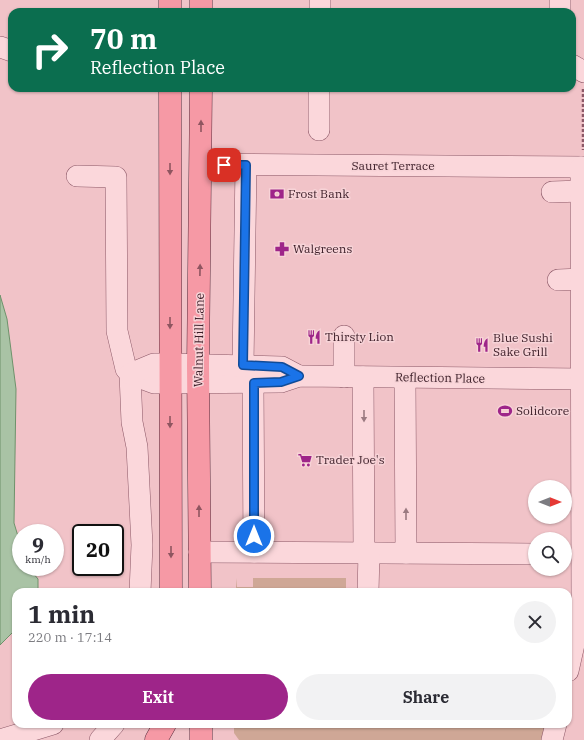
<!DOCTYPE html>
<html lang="en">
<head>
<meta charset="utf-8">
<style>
	body { margin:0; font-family:"IBM Plex Serif",serif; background:#f2f2f3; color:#2b2b33; height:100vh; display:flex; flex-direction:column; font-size:15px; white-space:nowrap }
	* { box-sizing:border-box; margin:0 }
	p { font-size:13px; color:#7c7c81 }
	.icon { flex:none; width:22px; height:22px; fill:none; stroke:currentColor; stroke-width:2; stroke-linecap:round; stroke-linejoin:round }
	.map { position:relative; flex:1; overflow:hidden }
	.sheet { position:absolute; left:12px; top:588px; width:560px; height:140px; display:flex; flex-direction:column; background:#fff; border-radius:12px; box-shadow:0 1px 3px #0004 }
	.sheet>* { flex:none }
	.guide { position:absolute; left:8px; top:8px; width:568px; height:84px; border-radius:12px; box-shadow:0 1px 3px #0004; background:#0b6e4f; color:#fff; overflow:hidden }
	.needle { width:26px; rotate:90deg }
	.controls { position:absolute; left:528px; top:480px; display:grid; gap:8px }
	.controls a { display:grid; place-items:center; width:44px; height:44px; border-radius:50%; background:#fff; box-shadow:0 1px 3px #0004; font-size:20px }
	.speed { position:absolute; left:12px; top:524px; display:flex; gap:8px; font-size:20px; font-weight:700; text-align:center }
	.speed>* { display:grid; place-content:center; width:52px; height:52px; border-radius:50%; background:#fff; box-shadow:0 1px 3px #0004; line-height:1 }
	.speed small { font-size:10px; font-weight:400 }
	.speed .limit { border:2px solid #111; border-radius:6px; background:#fff; color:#111 }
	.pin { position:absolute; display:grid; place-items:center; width:34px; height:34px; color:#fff; margin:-17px; border-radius:8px; box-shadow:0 2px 6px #0006 }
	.me { position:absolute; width:44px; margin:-22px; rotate:0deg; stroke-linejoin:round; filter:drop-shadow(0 0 3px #0008) }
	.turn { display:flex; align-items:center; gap:14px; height:84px; padding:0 16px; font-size:18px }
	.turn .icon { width:52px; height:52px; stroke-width:2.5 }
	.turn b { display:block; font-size:28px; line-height:34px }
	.round { display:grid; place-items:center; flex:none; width:42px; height:42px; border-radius:21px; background:#f2f2f3 }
	.summary { display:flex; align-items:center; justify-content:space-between; height:68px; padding:0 16px }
	h1 { font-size:24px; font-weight:700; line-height:30px }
	.button { display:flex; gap:8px; margin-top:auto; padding:8px 16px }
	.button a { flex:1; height:46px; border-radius:24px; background:#9e2589; color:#fff; font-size:16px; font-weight:700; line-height:46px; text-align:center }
	.button a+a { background:#f2f2f3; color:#2b2b33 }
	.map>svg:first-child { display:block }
	.green { fill:#cfa796 }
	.water { fill:#a9c3a5; stroke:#6e926b }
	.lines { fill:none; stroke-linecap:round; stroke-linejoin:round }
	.minor-casing { stroke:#8c5867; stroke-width:22 }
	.major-casing { stroke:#592d3d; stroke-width:23 }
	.path { stroke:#8c5867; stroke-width:2.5; stroke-dasharray:3 2; stroke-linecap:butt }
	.minor { stroke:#fbd7db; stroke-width:21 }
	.major { stroke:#f699a5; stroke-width:22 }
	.oneway { fill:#8f5560 }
	.oneway2 { fill:#9b7a81 }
	.route-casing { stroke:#114b97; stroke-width:10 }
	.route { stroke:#1a73e8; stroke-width:7 }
	.labels { text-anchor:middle; stroke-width:3; stroke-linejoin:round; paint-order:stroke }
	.street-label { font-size:12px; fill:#3b1d27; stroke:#f7d3d7 }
	.poi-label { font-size:12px; fill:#3b1d27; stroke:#f7d3d7; text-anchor:start }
</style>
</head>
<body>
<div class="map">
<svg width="584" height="740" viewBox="0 0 584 740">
	<rect width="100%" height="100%" fill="#f1c3c8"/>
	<g class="green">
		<path d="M236 578 237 587H253V578H346V592H236Z"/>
		<path d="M234 724H547L543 740H239L234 733Z"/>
	</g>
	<path class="water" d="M0 295 7 319 16 389 14 523 21 546V567H28L38 579V592H16V629L0 645Z"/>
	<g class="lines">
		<defs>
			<g id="minor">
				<path d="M320 12V0"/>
				<path d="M560 12V0"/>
				<path d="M0 47 12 51"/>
				<path d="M572 65 584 72"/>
				<path d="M319 130V88"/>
				<path d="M201 164 584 167"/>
				<path d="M77 176 116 177 117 331 126 369 130 374 132 422 137 447 142 545 140 592"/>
				<path d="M552 192 581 191"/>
				<path d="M558 280 582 279"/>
				<path d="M344 336V377"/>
				<path d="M243 365 246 165"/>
				<path d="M130 374 154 383 281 382 299 376 582 379"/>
				<path d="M130 374 154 364H170L282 367 299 376"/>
				<path d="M363 377 364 553"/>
				<path d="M405 378 406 553"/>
				<path d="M253 383 254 552"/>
				<path d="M199 552 535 554"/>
				<path d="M368 592 369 553"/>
				<path d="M568 671 582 609 581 167"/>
				<path d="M0 740 53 724"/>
				<path d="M100 740 114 724"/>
				<path d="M552 740 556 724"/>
			</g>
			<g id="major">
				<path d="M170 0V12"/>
				<path d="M201 0V12"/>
				<path d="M170 88 171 592"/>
				<path d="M200 592 198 365 201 88"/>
				<path d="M201 724V740"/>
				<path d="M156 740 165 724"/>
			</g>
		</defs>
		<use href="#minor" class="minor-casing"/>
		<use href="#major" class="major-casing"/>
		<path class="path" d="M583 89V150"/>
		<use href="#minor" class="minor"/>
		<use href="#major" class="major"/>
	</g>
	<defs><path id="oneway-solid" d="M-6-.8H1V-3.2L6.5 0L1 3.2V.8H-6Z"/></defs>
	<g class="oneway">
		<use href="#oneway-solid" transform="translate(201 126) rotate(-90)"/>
		<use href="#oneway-solid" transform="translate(170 169) rotate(90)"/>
		<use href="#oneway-solid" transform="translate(200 270) rotate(-89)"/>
		<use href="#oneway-solid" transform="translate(170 323) rotate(90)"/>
		<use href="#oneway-solid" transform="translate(170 422) rotate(90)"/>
		<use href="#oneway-solid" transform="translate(199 511) rotate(-90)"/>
		<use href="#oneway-solid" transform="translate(171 552) rotate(90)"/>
	</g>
	<g class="oneway2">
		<use href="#oneway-solid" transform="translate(364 416) rotate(90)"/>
		<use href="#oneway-solid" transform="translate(406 514) rotate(-90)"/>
	</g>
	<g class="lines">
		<defs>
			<path id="route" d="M224 165H246L243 365 282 367 299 376 281 382 254 383V536"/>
		</defs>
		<use href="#route" class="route-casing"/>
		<use href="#route" class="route"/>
	</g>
	<defs>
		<symbol id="bank-bare" viewBox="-9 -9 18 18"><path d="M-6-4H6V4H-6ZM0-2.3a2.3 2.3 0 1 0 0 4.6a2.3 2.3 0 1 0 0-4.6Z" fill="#9e2589" stroke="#f7d3d7" stroke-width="2.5" paint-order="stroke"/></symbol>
		<symbol id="pharmacy-bare" viewBox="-9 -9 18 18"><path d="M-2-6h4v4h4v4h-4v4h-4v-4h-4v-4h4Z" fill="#9e2589" stroke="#f7d3d7" stroke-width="2.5" paint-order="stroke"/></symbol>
		<symbol id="restaurant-bare" viewBox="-9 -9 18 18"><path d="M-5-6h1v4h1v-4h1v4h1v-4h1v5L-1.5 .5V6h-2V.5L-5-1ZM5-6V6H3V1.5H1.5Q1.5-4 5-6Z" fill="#9e2589" stroke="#f7d3d7" stroke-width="2.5" paint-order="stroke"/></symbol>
		<symbol id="stadium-bare" viewBox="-9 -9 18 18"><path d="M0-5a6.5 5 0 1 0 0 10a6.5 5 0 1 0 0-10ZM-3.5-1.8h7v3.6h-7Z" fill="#9e2589" stroke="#f7d3d7" stroke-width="2.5" paint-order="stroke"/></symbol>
		<symbol id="supermarket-bare" viewBox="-9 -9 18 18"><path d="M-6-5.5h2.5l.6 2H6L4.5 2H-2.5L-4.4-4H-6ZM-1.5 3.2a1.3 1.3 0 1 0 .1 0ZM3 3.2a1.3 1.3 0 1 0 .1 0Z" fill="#9e2589" stroke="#f7d3d7" stroke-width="2.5" paint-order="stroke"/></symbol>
	</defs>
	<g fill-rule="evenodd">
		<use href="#bank-bare" x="267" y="184" width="20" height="20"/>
		<use href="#pharmacy-bare" x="272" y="239" width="20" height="20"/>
		<use href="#restaurant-bare" x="304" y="327" width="20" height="20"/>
		<use href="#restaurant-bare" x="472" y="335" width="20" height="20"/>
		<use href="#stadium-bare" x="495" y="401" width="20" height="20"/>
		<use href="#supermarket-bare" x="295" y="450" width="20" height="20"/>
	</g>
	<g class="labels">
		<g class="street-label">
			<text x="393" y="170">Sauret Terrace</text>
			<text transform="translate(199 340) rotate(-89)" y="4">Walnut Hill Lane</text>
			<text transform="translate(440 378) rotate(1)" y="4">Reflection Place</text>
		</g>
		<g class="poi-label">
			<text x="288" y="198">Frost Bank</text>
			<text x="293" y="253">Walgreens</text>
			<text x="325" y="341">Thirsty Lion</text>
			<text x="493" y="342">Blue Sushi<tspan x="493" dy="14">Sake Grill</tspan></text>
			<text x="516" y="415">Solidcore</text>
			<text x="316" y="464">Trader Joe's</text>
		</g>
	</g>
</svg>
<div class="controls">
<a><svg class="needle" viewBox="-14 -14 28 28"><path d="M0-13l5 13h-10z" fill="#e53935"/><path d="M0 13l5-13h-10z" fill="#7c7c81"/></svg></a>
<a><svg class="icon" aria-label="search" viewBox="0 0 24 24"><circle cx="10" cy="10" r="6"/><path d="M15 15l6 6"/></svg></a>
</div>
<div class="speed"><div>9<small>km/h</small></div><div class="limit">20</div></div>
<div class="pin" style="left:224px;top:165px;background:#d93025"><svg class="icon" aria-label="arrive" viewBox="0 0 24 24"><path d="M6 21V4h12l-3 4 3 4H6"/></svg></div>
<svg class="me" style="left:254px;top:536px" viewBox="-20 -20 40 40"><circle r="17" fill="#1a73e8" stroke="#fff" stroke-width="3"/><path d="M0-11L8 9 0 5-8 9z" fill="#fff"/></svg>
<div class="guide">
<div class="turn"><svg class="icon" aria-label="right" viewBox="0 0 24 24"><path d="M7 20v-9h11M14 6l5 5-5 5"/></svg><div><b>70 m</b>Reflection Place</div></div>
</div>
<section class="sheet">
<div class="summary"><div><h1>1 min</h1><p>220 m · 17:14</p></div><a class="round"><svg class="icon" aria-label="close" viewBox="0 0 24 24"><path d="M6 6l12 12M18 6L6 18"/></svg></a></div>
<div class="button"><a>Exit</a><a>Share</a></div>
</section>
</div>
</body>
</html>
